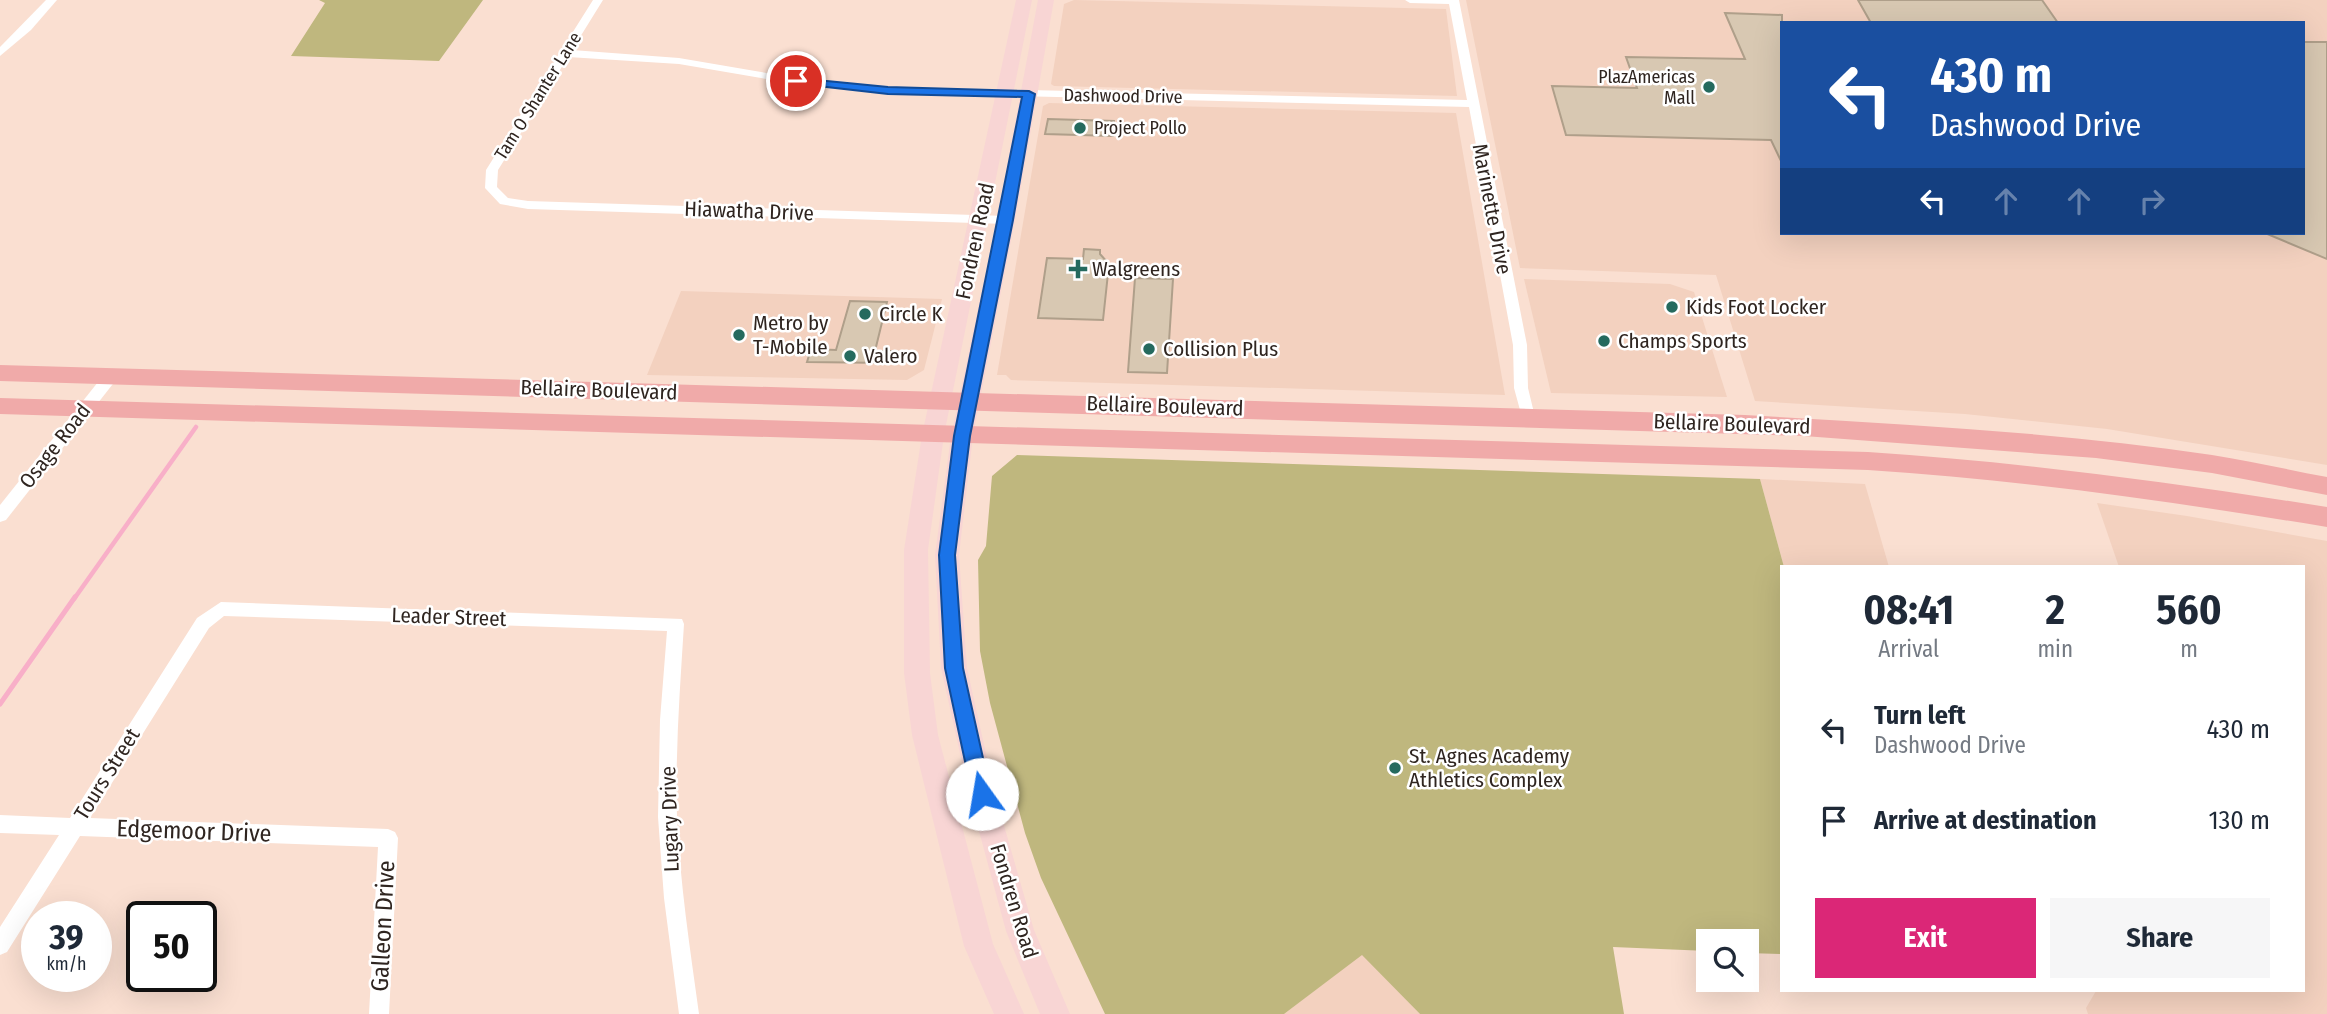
<!DOCTYPE html>
<html lang="en">
<head>
<meta charset="utf-8">
<style>
	body { margin:0; font-family:"Fira Sans Condensed",sans-serif; background:#f6f6f7; color:#1f2937; height:100vh; display:flex; flex-direction:column; font-size:26px; white-space:nowrap }
	* { box-sizing:border-box; margin:0 }
	p { font-size:23px; color:#747a83 }
	.icon { flex:none; width:38px; height:38px; fill:none; stroke:currentColor; stroke-width:2; stroke-linecap:round; stroke-linejoin:round }
	.map { position:relative; flex:1; overflow:hidden }
	.sheet { position:absolute; left:1780px; top:565px; width:525px; height:427px; display:flex; flex-direction:column; background:#fff; border-radius:0px; box-shadow:0 7px 28px #0002 }
	.sheet>* { flex:none }
	.top-card { position:absolute; left:1780px; top:21px; width:525px; height:214px; border-radius:0px; box-shadow:0 7px 28px #0002; background:#1a4fa0; color:#fff; overflow:hidden }
	.tools { position:absolute; left:1696px; top:929px; display:grid; gap:14px }
	.tools a { display:grid; place-items:center; width:63px; height:63px; border-radius:0px; background:#fff; box-shadow:0 7px 28px #0002; font-size:35px }
	.speed { position:absolute; left:21px; top:901px; display:flex; gap:14px; font-size:35px; font-weight:700; text-align:center }
	.speed>* { display:grid; place-content:center; width:91px; height:91px; border-radius:50%; background:#fff; box-shadow:0 7px 28px #0002; line-height:1 }
	.speed small { font-size:18px; font-weight:400 }
	.speed .limit { border:4px solid #111; border-radius:10px; background:#fff; color:#111 }
	.pin { position:absolute; display:grid; place-items:center; width:60px; height:60px; color:#fff; margin:-30px; border:4px solid #fff; border-radius:50%; box-shadow:0 2px 7px #0007 }
	.me { position:absolute; width:77px; margin:-38px; rotate:347deg; stroke-linejoin:round; filter:drop-shadow(0 0 5px #0008) }
	.turn { display:flex; align-items:center; gap:24px; height:147px; padding:0 35px; font-size:32px }
	.turn .icon { width:91px; height:91px; stroke-width:2.5 }
	.turn b { display:block; font-size:49px; line-height:60px }
	.lanes { display:flex; align-items:center; height:66px; padding:0 35px; background:#0003; justify-content:center; gap:35px; direction:ltr }
	.lanes .off { opacity:.35 }
	.eta { display:flex; justify-content:space-evenly; align-items:center; height:119px; text-align:center }
	.eta b { font-size:42px; font-weight:700; line-height:49px }
	.button { display:flex; gap:14px; margin-top:auto; padding:14px 35px }
	.button a { flex:1; height:80px; border-radius:0px; background:#db2777; color:#fff; font-size:28px; font-weight:700; line-height:80px; text-align:center }
	.button a+a { background:#f6f6f7; color:#1f2937 }
	ul { padding:0; list-style:none }
	li { display:flex; align-items:center; gap:21px; height:91px; padding:0 35px }
	li div { flex:1 }
	li b { display:block; font-size:26px }
	li em { font-style:normal }
	.map>svg:first-child { display:block }
	.built { fill:#f3d1bf; fill-rule:evenodd }
	.green { fill:#bfb77e }
	.lines { fill:none; stroke-linecap:round; stroke-linejoin:round }
	.stream-far1 { stroke:#f8afc8; stroke-width:4.5 }
	.stream { stroke:#f8afc8; stroke-width:5 }
	.building { fill:#d8c8b2; stroke:#af9f8a; stroke-width:2 }
	.minor { fill:#fff; fill-rule:evenodd }
	.secondary { fill:#f8d5d4; fill-rule:evenodd }
	.primary { fill:#f0aaa9; fill-rule:evenodd }
	.route { fill:#1a73e8; stroke:#114b97; stroke-width:2 }
	.poi-dot { fill:#256a5e; stroke:#fff; stroke-width:2.5 }
	.labels { text-anchor:middle; stroke-width:5; stroke-linejoin:round; paint-order:stroke }
	.far-poi-label { font-size:18px; fill:#2f2520; stroke:#fff; text-anchor:end }
	.far-street-label { font-size:18px; fill:#2f2520; stroke:#fff }
	.street-label { font-size:21px; fill:#2f2520; stroke:#fff }
	.poi-label { font-size:21px; fill:#2f2520; stroke:#fff; text-anchor:start }
	.near-street-label { font-size:24px; fill:#2f2520; stroke:#fff }
</style>
</head>
<body>
<div class="map">
<svg width="2327" height="1014" viewBox="0 0 2327 1014">
	<rect width="100%" height="100%" fill="#fadfd1"/>
	<g class="built">
		<path d="M1074 0 1446 9 1457 96 1054 86 1051 84 1064 4Z"/>
		<path d="M1466 0H2327V465L2107 429 1965 414 1755 401 1716 275 1520 268ZM1782 23H2303V233H1782Z"/>
		<path d="M1049 103 1456 113 1505 395 1011 380 1006 375H997L1043 106Z"/>
		<path d="M1524 279 1670 284 1694 292 1727 397 1551 393Z"/>
		<path d="M681 291 942 299 924 370 907 380 647 375Z"/>
		<path d="M1760 479 1865 484 1889 567H1784Z"/>
		<path d="M2097 503 2187 516 2327 541V1014H2088L2086 1008 2096 991 2303 990V567H2119Z"/>
		<path d="M1362 954 1420 1014H1284Z"/>
	</g>
	<g class="green">
		<path d="M319 0H483L439 61 291 56 325 3Z"/>
		<path d="M1017 455 1760 479 1784 567H1782L1781 954 1747 953 1746 942H1708V951L1613 947 1624 1014H1420L1362 955 1284 1014H1105L1041 878 1025 833 990 703 980 651 978 560 986 546 992 476Z"/>
	</g>
	<g class="lines">
		<path class="stream-far1" d="M74 599 196 427"/>
		<path class="stream" d="M0 704 75 597"/>
	</g>
	<g class="building">
		<path d="M1858 0H2042L2058 23H1871Z"/>
		<path d="M1725 13 1782 15V163L1771 140 1566 135 1552 86 1637 88 1626 57 1745 59Z"/>
		<path d="M2303 42H2327V259L2265 233H2303Z"/>
		<path d="M1048 119 1114 121 1113 136 1045 134Z"/>
		<path d="M1084 249 1100 250V254L1109 264 1103 320 1038 318 1047 258 1083 259Z"/>
		<path d="M1135 278 1173 279 1167 373 1128 372Z"/>
		<path d="M850 301 887 302 875 351H892L889 363 807 362 811 349 836 350Z"/>
	</g>
	<g class="lines">
		<g class="minor">
			<path d="M46 0H57L31 30 0 56V47Z"/>
			<path d="M593 0H603L572 50 679 58 796 78 888 87 1467 100 1449 4 1410 3 1405 0H1459L1527 345 1528 388 1535 417 1528 422 1523 421 1514 388 1513 345 1469 107 888 93 796 84 679 64 568 57 498 170 497 187 508 198 528 201 1006 216 1012 220 1006 224 528 209 500 204 485 188 486 170Z"/>
			<path d="M111 371 118 376 116 380 6 520 0 522V505L106 372Z"/>
			<path d="M221 602 682 619 684 624C680 688 675 753 677 817 680 883 690 949 699 1014H679L664 898 658 817 660 720 667 631 224 616 209 628 90 818 388 829 395 832 398 838 389 1014H369L378 847 80 836 7 952 0 955V927L59 835 0 833V815L70 818 197 618Z"/>
		</g>
		<g class="secondary">
			<path d="M1016 0H1032L944 435 928 550 930 673 938 735 993 944 1024 1014H994L964 946 912 735 904 673V550L922 435Z"/>
			<path d="M1038 0H1054L1015 220 973 436 959 555 967 668 995 794 1034 930 1070 1014H1040L1006 931 969 794 941 668 935 555 951 436 997 220Z"/>
		</g>
		<g class="primary">
			<path d="M0 365 1745 415C1901 424 2057 432 2212 455 2250 461 2289 470 2327 477V495L2212 473 2096 458 1804 436 0 381Z"/>
			<path d="M0 398 1868 452C2022 462 2175 483 2327 507V527C2175 502 2022 480 1868 470L0 414Z"/>
		</g>
	</g>
	<path class="route" d="M796 78 888 87 1029 91 1035 94 1013 220 970 436 955 555 963 668 991 794 988 800 982 803 975 800 972 794 945 668 939 555 954 436 1022 97 888 94 792 83V79Z"/>
	<g class="poi-dot">
		<circle cx="1709" cy="87" r="7"/>
		<circle cx="1080" cy="128" r="7"/>
		<path d="M1074.5 258.5h7v7h7v7h-7v7h-7v-7h-7v-7h7z"/>
		<circle cx="1672" cy="307" r="7"/>
		<circle cx="865" cy="314" r="7"/>
		<circle cx="739" cy="335" r="7"/>
		<circle cx="1604" cy="341" r="7"/>
		<circle cx="1149" cy="349" r="7"/>
		<circle cx="850" cy="356" r="7"/>
		<circle cx="1395" cy="768" r="7"/>
	</g>
	<g class="labels">
		<g class="far-poi-label">
			<text x="1695" y="83">PlazAmericas<tspan x="1695" dy="21">Mall</tspan></text>
			<text x="1094" y="134" text-anchor="start">Project Pollo</text>
		</g>
		<g class="far-street-label">
			<text transform="translate(538 96) rotate(-58)" y="6">Tam O Shanter Lane</text>
			<text transform="translate(1123 96) rotate(1)" y="6">Dashwood Drive</text>
		</g>
		<g class="street-label">
			<text transform="translate(1492 209) rotate(79)" y="7">Marinette Drive</text>
			<text transform="translate(749 211) rotate(2)" y="7">Hiawatha Drive</text>
			<text transform="translate(975 241) rotate(-78)" y="7">Fondren Road</text>
			<text transform="translate(599 390) rotate(2)" y="7">Bellaire Boulevard</text>
			<text transform="translate(1165 406) rotate(2)" y="7">Bellaire Boulevard</text>
			<text transform="translate(1732 424) rotate(2)" y="7">Bellaire Boulevard</text>
			<text transform="translate(55 446) rotate(-52)" y="7">Osage Road</text>
			<text transform="translate(449 617) rotate(2)" y="7">Leader Street</text>
			<text transform="translate(107 774) rotate(-58)" y="7">Tours Street</text>
			<text transform="translate(670 819) rotate(-92)" y="7">Lugary Drive</text>
			<text transform="translate(1014 901) rotate(73)" y="7">Fondren Road</text>
		</g>
		<g class="poi-label">
			<text x="1092" y="276">Walgreens</text>
			<text x="1686" y="314">Kids Foot Locker</text>
			<text x="879" y="321">Circle K</text>
			<text x="753" y="330">Metro by<tspan x="753" dy="24">T-Mobile</tspan></text>
			<text x="1618" y="348">Champs Sports</text>
			<text x="1163" y="356">Collision Plus</text>
			<text x="864" y="363">Valero</text>
			<text x="1409" y="763">St. Agnes Academy<tspan x="1409" dy="24">Athletics Complex</tspan></text>
		</g>
		<g class="near-street-label">
			<text transform="translate(194 831) rotate(2)" y="8">Edgemoor Drive</text>
			<text transform="translate(383 926) rotate(-87)" y="8">Galleon Drive</text>
		</g>
	</g>
</svg>
<div class="tools">
<a><svg class="icon" aria-label="search" viewBox="0 0 24 24"><circle cx="10" cy="10" r="6"/><path d="M15 15l6 6"/></svg></a>
</div>
<div class="speed"><div>39<small>km/h</small></div><div class="limit">50</div></div>
<div class="pin" style="left:796px;top:81px;background:#d93025"><svg class="icon" aria-label="arrive" viewBox="0 0 24 24"><path d="M6 21V4h12l-3 4 3 4H6"/></svg></div>
<svg class="me" style="left:982px;top:794px" viewBox="-20 -20 40 40"><circle r="19" fill="#fff"/><path d="M0-13L10 11 0 6-10 11z" fill="#1a73e8"/></svg>
<div class="top-card">
<div class="turn"><svg class="icon" aria-label="left" viewBox="0 0 24 24"><path d="M17 20v-9H6M10 6l-5 5 5 5"/></svg><div><b>430 m</b>Dashwood Drive</div></div>
<div class="lanes"><svg class="icon" aria-label="left" viewBox="0 0 24 24"><path d="M17 20v-9H6M10 6l-5 5 5 5"/></svg><svg class="icon off" aria-label="ahead" viewBox="0 0 24 24"><path d="M12 20V5M6 11l6-6 6 6"/></svg><svg class="icon off" aria-label="ahead" viewBox="0 0 24 24"><path d="M12 20V5M6 11l6-6 6 6"/></svg><svg class="icon off" aria-label="right" viewBox="0 0 24 24"><path d="M7 20v-9h11M14 6l5 5-5 5"/></svg></div>
</div>
<section class="sheet">
<div class="eta">
<div><b>08:41</b><p>Arrival</p></div>
<div><b>2</b><p>min</p></div>
<div><b>560</b><p>m</p></div>
</div>
<ul>
<li><svg class="icon" aria-label="left" viewBox="0 0 24 24"><path d="M17 20v-9H6M10 6l-5 5 5 5"/></svg><div><b>Turn left</b><p>Dashwood Drive</p></div><em>430 m</em></li>
<li><svg class="icon" aria-label="arrive" viewBox="0 0 24 24"><path d="M6 21V4h12l-3 4 3 4H6"/></svg><div><b>Arrive at destination</b></div><em>130 m</em></li>
</ul>
<div class="button"><a>Exit</a><a>Share</a></div>
</section>
</div>
</body>
</html>
